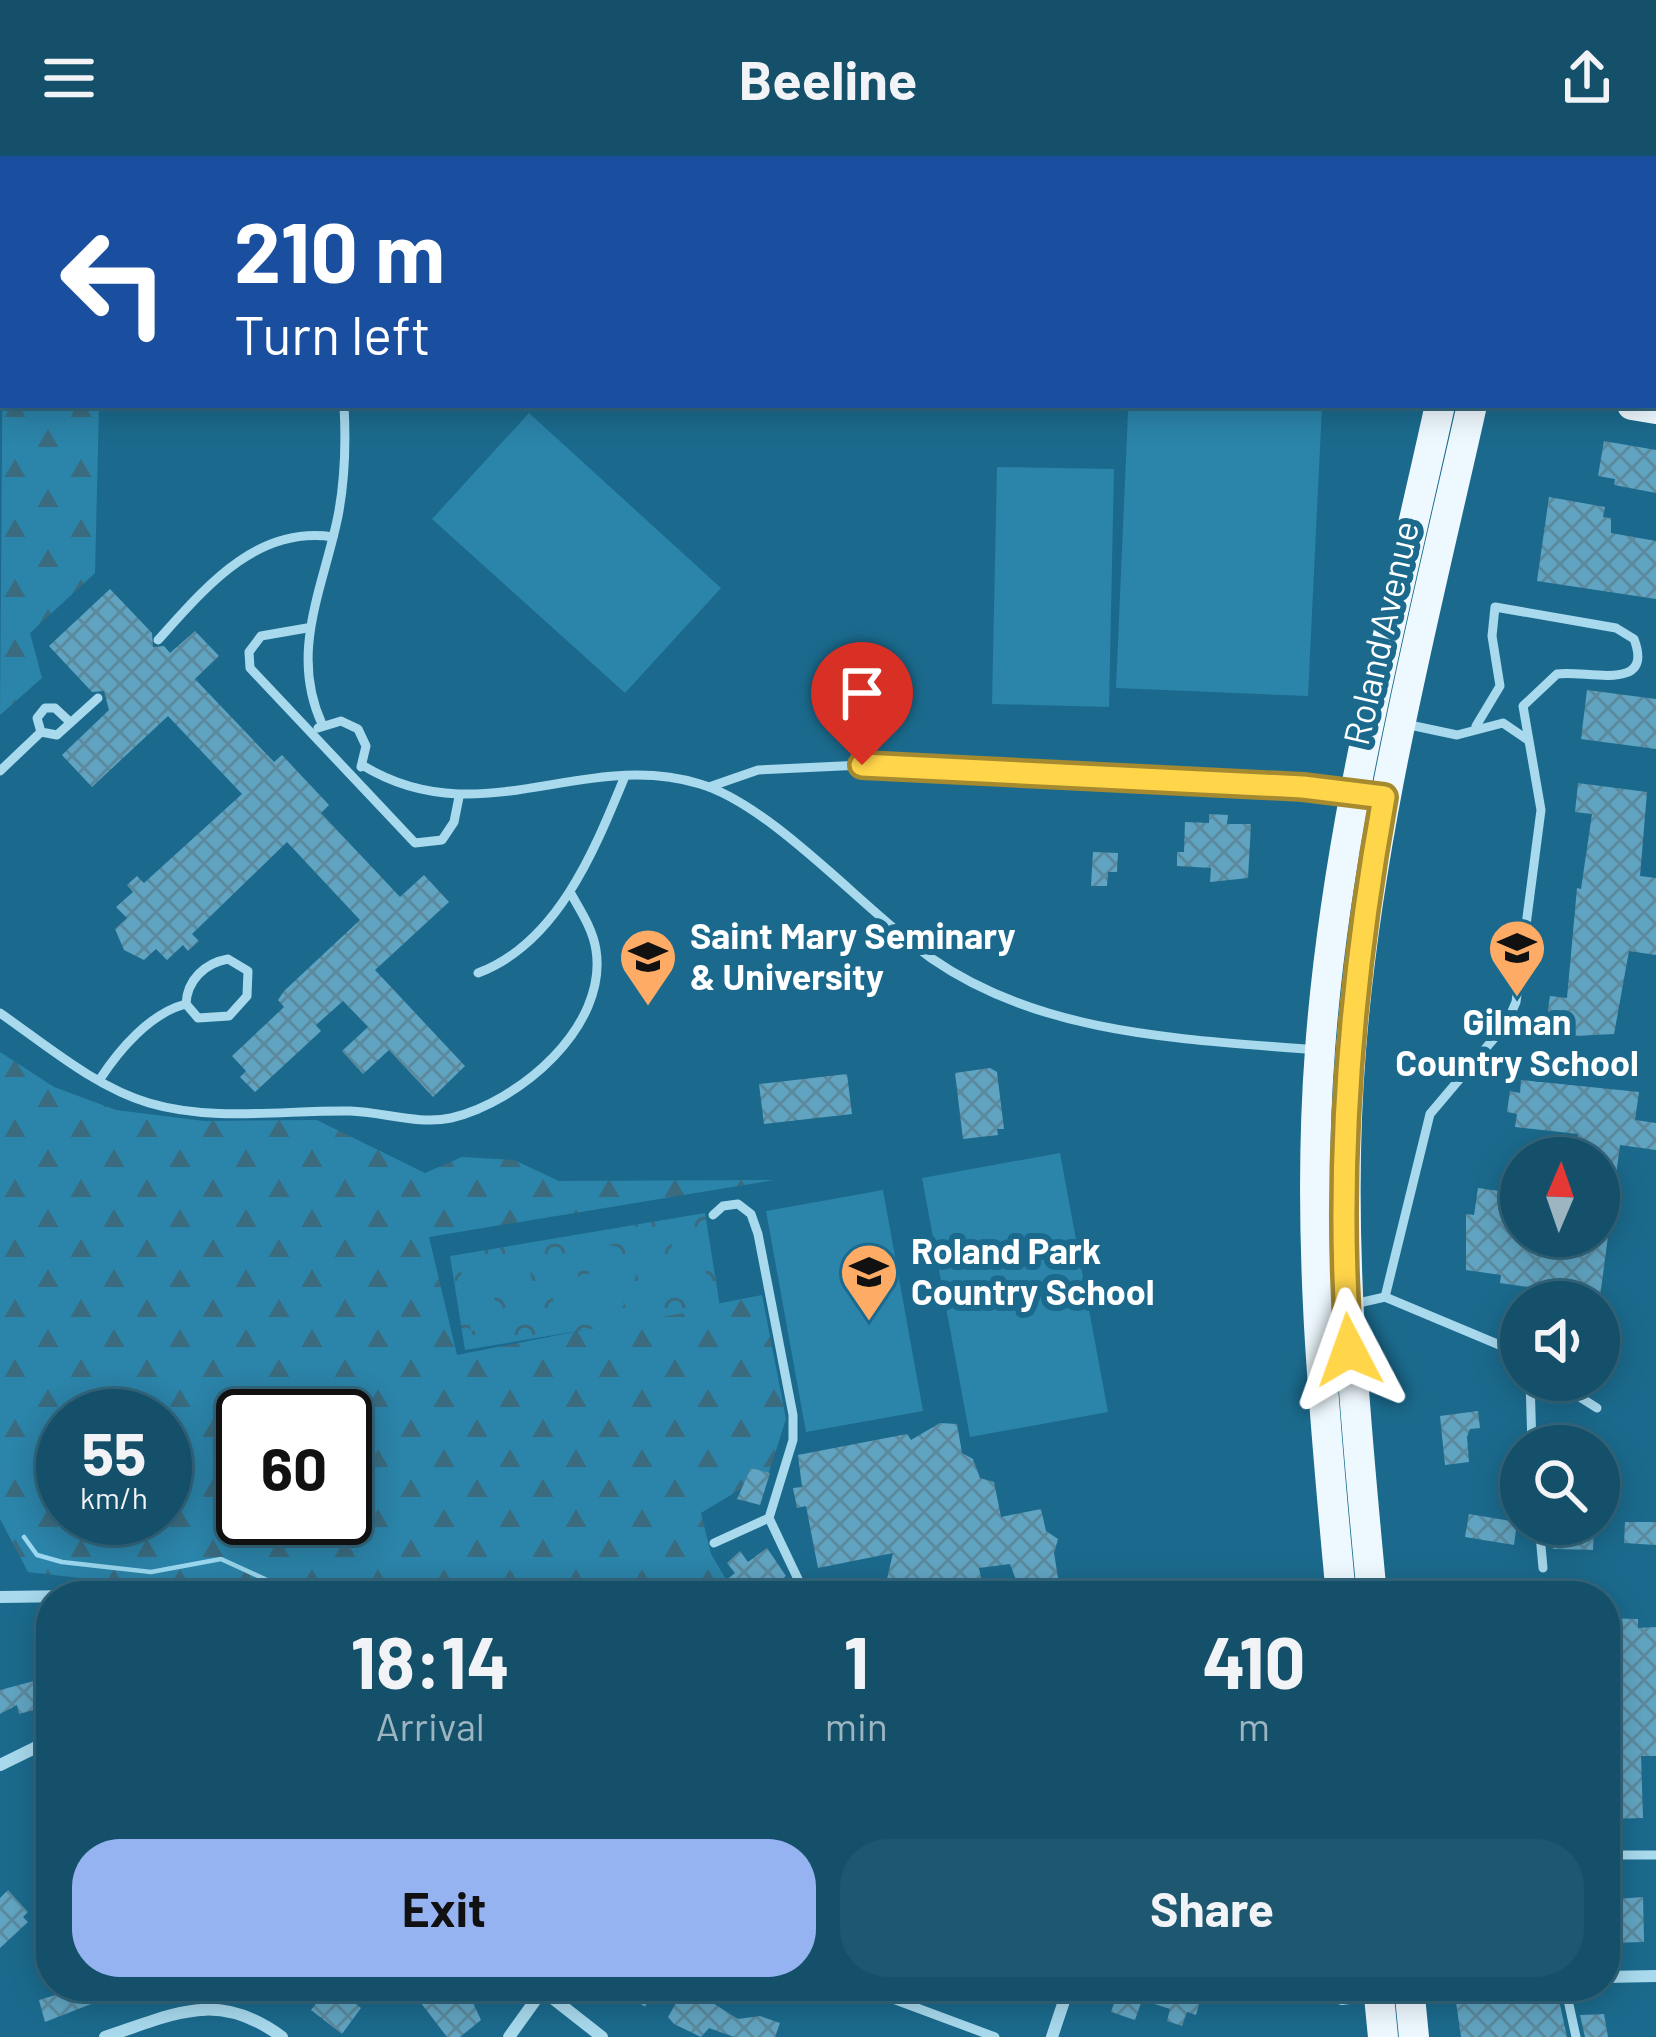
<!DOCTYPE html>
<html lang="en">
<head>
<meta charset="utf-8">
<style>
	body { margin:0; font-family:Barlow,sans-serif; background:#1d5770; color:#f1f3f6; height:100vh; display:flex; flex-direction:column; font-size:45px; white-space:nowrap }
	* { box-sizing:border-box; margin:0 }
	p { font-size:39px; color:#9db5c1 }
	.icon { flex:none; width:66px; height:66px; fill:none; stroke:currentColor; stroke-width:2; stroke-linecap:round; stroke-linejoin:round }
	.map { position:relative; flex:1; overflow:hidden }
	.sheet { position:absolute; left:36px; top:1425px; width:1584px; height:420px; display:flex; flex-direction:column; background:#14506a; border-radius:48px; box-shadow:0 6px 30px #0003,0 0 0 3px #33677e }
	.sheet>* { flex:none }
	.hud { position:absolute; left:0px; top:0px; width:1656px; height:252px; box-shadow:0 6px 30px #0003,0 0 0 3px #33677e; background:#1a4fa0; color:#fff; overflow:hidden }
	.needle { width:78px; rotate:2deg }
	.buttons { position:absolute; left:1500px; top:981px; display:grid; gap:24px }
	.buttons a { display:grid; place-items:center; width:120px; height:120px; border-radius:50%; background:#14506a; box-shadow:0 6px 30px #0003,0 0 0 3px #33677e; font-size:60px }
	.speed { position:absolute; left:36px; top:1233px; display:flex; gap:24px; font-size:60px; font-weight:700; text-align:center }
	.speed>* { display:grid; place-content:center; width:156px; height:156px; border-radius:50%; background:#14506a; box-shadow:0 6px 30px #0003,0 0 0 3px #33677e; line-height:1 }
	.speed small { font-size:30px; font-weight:400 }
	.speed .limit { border:6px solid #111; border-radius:18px; background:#fff; color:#111 }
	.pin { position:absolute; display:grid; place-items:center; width:102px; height:102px; color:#fff; margin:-123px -51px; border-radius:50% 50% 50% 0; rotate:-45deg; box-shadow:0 0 12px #0007 }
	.pin .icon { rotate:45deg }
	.me { position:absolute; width:132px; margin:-66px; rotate:356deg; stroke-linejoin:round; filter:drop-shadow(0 0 9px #0008) }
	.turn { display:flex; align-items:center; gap:42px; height:252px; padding:0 36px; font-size:54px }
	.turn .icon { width:156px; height:156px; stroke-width:2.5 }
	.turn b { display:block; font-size:84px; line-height:102px }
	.eta { display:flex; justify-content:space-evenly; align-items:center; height:204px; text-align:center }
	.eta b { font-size:72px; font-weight:700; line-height:84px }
	.primary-button { display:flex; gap:24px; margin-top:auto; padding:24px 36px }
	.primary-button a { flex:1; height:138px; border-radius:48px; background:#95b2f1; color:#111; font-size:48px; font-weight:700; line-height:138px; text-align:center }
	.primary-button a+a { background:#1d5770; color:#f1f3f6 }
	header { display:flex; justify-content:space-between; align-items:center; height:156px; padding:0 36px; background:#14506a; font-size:54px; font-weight:700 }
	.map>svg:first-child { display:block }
	.forest { fill:url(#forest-firs); fill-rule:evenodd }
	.park { fill:url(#park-crowns) }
	.garden { fill:#2b84a9 }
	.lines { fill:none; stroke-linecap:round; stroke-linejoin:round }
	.stream { stroke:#9bd8ef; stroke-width:4.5 }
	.building { fill:url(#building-cross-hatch) }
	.lane { stroke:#a8d9ed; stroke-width:9 }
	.street { stroke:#a8d9ed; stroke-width:12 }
	.secondary { stroke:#d4eefa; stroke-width:24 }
	.primary { stroke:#eef9ff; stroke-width:30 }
	.route-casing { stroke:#a68a30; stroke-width:30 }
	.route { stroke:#ffd54a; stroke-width:21 }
	.labels { text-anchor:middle; stroke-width:12; stroke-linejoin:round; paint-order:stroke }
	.street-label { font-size:36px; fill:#fff; stroke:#1b6a8d }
	.poi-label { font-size:36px; font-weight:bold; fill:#fff; stroke:#1b6a8d; text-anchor:start }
</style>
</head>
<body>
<header><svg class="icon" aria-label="menu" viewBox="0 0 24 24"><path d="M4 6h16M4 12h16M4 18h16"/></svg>Beeline<svg class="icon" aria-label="share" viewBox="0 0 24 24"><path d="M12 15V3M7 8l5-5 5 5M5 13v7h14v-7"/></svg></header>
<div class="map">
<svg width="1656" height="1881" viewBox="0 0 1656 1881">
	<defs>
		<pattern id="forest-firs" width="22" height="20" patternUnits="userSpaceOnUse" patternTransform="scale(3)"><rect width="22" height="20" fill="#2b84a9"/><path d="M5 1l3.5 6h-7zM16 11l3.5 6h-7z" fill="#3a6b7f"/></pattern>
		<pattern id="park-crowns" width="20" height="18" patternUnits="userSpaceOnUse" patternTransform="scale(3)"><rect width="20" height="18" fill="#2b84a9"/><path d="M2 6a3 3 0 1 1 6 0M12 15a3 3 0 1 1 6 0" fill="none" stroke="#3a6b7f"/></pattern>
		<pattern id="building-cross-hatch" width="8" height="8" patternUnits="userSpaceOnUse" patternTransform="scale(3)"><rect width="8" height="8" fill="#61a4c1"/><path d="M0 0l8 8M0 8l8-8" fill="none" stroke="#5b8a9e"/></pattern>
	</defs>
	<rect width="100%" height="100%" fill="#1b6a8d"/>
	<g class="forest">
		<path d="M0 0H464L465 3H3L0 63Z"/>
		<path d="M3 160V249H99L95 417 30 477 42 522 0 559Z"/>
		<path d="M0 896 54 931 116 954 204 965 317 964 425 1017 462 1001 514 1004 559 1025 774 1024 429 1081 457 1199 762 1139 786 1263 769 1316 701 1357 711 1398 736 1440H235L28 1416 0 1363ZM63 1260H165V1362H63ZM243 1260H345V1362H243Z"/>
	</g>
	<path class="park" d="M705 1057 720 1151 465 1194 450 1100Z"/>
	<g class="garden">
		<path d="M1137 249 1322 251 1308 540 1116 532 1128 256Z"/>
		<path d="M529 257 721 432 625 537 432 363Z"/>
		<path d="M997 311 1114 313 1109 551 992 548Z"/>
		<path d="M1060 997 1108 1256 970 1281 922 1022Z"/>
		<path d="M883 1034 923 1255 806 1276 766 1055Z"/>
		<path d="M699 1075 709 1135 681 1140 670 1079Z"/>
		<path d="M660 1081 670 1142 642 1147 632 1086Z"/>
		<path d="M614 1089 624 1150 595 1154 585 1094Z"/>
		<path d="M574 1096 585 1156 556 1161 546 1100Z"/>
		<path d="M528 1103 538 1164 510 1169 500 1108Z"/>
		<path d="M489 1110 499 1171 471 1175 461 1115Z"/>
	</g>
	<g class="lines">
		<path class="stream" d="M24 1381 37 1399 62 1406 151 1416 221 1403 267 1424 324 1430 338 1440"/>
	</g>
	<g class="building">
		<path d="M1604 285 1656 294V337L1614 329 1615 323 1598 320Z"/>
		<path d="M1549 341 1605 351 1603 361 1611 362V377L1656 385V443L1537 425Z"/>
		<path d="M110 433 152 477 153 491 164 490 170 497 195 475 219 500 195 523 274 606 282 599 329 649 321 657 400 741 424 719 449 746 375 814 465 910 433 941 389 894 363 918 342 895 368 871 343 845 316 869 321 875 255 936 240 921 246 915 232 900 284 851 278 844 284 835 360 764 287 686 192 778 199 785 188 795 183 789 167 804 156 793 144 804 124 794 115 773 127 762 116 751 133 736 127 729 137 720 144 727 242 638 168 560 92 631 62 599 109 554 104 535 92 536 49 490Z"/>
		<path d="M1587 534 1656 543V593L1581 583Z"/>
		<path d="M1578 627 1647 636 1640 720 1656 722V799L1629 795 1614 878 1575 880 1546 867 1550 840 1567 842 1577 732 1581 733 1592 658 1575 656Z"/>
		<path d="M1209 658 1228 659 1227 668H1251L1248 722 1210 726 1211 712 1177 710V696H1184L1185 666 1209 667Z"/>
		<path d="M1093 696 1118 697 1117 716H1108L1107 730H1091Z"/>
		<path d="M990 912 997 916 1004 973H997L998 979 963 983 955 917Z"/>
		<path d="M847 918 852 958 764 968 759 928Z"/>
		<path d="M1521 924 1639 936 1635 964 1656 967V994L1620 989 1600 1141 1500 1127 1501 1119 1466 1114V1058L1474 1059 1478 1032 1521 1038V1080H1600L1599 1002H1574L1578 978 1515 971 1517 958 1507 956 1510 935 1520 937Z"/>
		<path d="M1478 1255 1480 1272 1470 1273 1467 1281 1469 1306 1445 1309 1440 1260Z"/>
		<path d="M940 1267 957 1268 962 1297 973 1303 980 1322 994 1326 1001 1361 1041 1353 1046 1375 1058 1383 1054 1397 1061 1440 1020 1435 1010 1408 979 1412 985 1440H883L893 1397 818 1412 806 1350 797 1352 793 1332 802 1331 798 1299 907 1278 911 1284Z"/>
		<path d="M751 1312 770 1317 760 1349 737 1343Z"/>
		<path d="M1469 1358 1517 1366 1514 1389 1465 1381Z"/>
		<path d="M1625 1366H1656V1389L1624 1387Z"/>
		<path d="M1555 1368H1594L1593 1394 1553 1393Z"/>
		<path d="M767 1392 786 1420 762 1440H735L724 1426 735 1417 727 1407 740 1395 748 1406Z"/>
		<path d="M1605 1462 1638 1463V1472L1656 1471V1600H1641L1643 1662 1605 1663Z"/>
		<path d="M38 1524 45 1551 19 1558 17 1549 0 1558V1534Z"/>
		<path d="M8 1734 28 1756 23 1761 28 1766 0 1792V1742Z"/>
		<path d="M1643 1741 1644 1786 1607 1787 1605 1744Z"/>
		<path d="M86 1830 127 1834 45 1866 39 1844Z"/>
		<path d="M421 1830 467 1834 481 1864 460 1881H447L421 1847 429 1841Z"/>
		<path d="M615 1830H659L645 1851Z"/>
		<path d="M686 1830 738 1863 760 1860 780 1867 775 1881H734L709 1872 701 1881 674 1868 668 1861Z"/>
		<path d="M1108 1830 1159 1835 1170 1830 1201 1841 1196 1859 1187 1856 1182 1870 1167 1865 1170 1853 1142 1844 1135 1864 1111 1856 1118 1836Z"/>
		<path d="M327 1834 337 1841 341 1836 361 1852 342 1878 311 1854Z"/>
		<path d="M1559 1844 1567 1881H1461L1456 1846Z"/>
		<path d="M1604 1858 1608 1881H1585L1580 1859Z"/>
	</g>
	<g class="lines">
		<g class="lane">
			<path d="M1342 3V0"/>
			<path d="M307 472 261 480 249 496 250 512 415 687 442 684 454 666 459 641"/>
			<path d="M158 484C204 433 256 369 333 381"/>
			<path d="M70 566 55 552H45L37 562 41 576 57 579 98 542"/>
			<path d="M322 568C289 496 323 433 338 360 345 324 346 286 344 249"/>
			<path d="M1405 568 1457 579 1503 567 1528 584"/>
			<path d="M318 572 341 565 358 573 366 590 361 611"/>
			<path d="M362 609C479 681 583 592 700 628 772 649 865 755 931 802 1043 880 1185 883 1316 894"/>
			<path d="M0 615 41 576"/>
			<path d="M709 631 758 614 862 609 1348 636"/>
			<path d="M228 803 248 815 247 840 229 860 198 862 186 848C187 824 205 807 228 803Z"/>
			<path d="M478 817C558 787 595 693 625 620"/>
			<path d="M0 857C46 889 95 931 149 947 213 966 284 954 350 955 383 956 419 969 451 962 519 946 608 871 596 794 593 773 580 754 570 736"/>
			<path d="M100 923C119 894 150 857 186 848"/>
			<path d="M713 1059 723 1050 738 1048 751 1058 758 1078 793 1259V1284L769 1362 806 1440"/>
			<path d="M1385 1141 1430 958 1507 867 1516 846 1541 654 1523 550 1557 518C1584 513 1655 538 1634 483L1616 472 1495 451 1492 480 1500 530 1476 570"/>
			<path d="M1354 1148 1385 1141 1521 1198"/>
			<path d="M1530 1224 1532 1290"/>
			<path d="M1553 1224 1597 1252"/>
			<path d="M1539 1368 1543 1412"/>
			<path d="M714 1387 769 1362"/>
			<path d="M1605 1699H1656"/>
			<path d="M858 1830 995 1881"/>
			<path d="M1565 1830 1576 1881"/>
		</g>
		<g class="street">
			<path d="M233 3V0"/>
			<path d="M843 3V0"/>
			<path d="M971 3V0"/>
			<path d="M1094 3V0"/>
			<path d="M1215 3V0"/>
			<path d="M1653 41H1656"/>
			<path d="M0 1441 74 1440"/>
			<path d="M0 1609 51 1584"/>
			<path d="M1605 1821 1656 1820"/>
			<path d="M537 1830 602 1881"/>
			<path d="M1303 1830 1342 1843 1377 1838"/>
			<path d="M1409 1834 1433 1830"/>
			<path d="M105 1881C175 1858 217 1833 282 1881"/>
			<path d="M509 1881 542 1835"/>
			<path d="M1052 1881 1069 1830"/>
		</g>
		<g class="secondary">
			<path d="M1495 3V0"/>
			<path d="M1527 3 1528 0"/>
		</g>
		<g class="primary">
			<path d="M0 90H3"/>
			<path d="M0 132H3"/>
			<path d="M1653 218 1656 219"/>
			<path d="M1632 249 1656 253"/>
			<path d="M1341 1440C1324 1258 1306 1077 1320 894 1336 675 1393 462 1440 249"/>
			<path d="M1372 1440C1355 1258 1336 1077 1351 894 1368 675 1424 463 1472 249"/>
			<path d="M1378 1830 1383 1881"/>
			<path d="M1409 1830 1414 1881"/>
		</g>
	</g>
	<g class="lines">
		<defs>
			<path id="route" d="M862 609 1303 631 1384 641C1351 823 1335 1010 1349 1194"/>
		</defs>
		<use href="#route" class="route-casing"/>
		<use href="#route" class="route"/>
	</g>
	<defs>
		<symbol id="school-pin" viewBox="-11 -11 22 30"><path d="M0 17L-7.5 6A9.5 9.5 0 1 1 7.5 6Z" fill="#feab65" stroke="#1b6a8d"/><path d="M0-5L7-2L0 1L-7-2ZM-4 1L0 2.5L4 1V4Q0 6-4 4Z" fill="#111"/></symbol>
		<symbol id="university-pin" viewBox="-11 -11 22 30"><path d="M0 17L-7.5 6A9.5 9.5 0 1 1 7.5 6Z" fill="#feab65" stroke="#1b6a8d"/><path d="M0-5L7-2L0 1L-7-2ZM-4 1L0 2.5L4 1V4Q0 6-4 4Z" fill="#111"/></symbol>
	</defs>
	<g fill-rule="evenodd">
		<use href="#school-pin" x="1484" y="759" width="66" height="90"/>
		<use href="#university-pin" x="615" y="768" width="66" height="90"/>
		<use href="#school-pin" x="836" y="1083" width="66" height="90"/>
	</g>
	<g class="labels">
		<g class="street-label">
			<text transform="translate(1381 477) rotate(-77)" y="13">Roland Avenue</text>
		</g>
		<g class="poi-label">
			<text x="690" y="793">Saint Mary Seminary<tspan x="690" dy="41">&amp; University</tspan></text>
			<text x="1517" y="879" text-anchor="middle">Gilman<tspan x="1517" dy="41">Country School</tspan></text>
			<text x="911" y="1108">Roland Park<tspan x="911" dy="41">Country School</tspan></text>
		</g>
	</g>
</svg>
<div class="buttons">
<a><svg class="needle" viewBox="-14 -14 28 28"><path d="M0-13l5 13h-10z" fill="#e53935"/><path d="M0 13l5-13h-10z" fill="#9db5c1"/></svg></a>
<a><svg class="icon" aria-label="sound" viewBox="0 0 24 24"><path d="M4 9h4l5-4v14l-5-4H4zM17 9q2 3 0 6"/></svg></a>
<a><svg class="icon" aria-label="search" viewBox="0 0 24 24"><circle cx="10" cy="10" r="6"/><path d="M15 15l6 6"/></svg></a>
</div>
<div class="speed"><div>55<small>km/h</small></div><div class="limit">60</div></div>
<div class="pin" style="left:862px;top:609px;background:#d93025"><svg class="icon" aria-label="arrive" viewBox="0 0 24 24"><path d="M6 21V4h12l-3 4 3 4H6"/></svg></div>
<svg class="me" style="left:1349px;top:1194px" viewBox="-20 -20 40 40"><path d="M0-17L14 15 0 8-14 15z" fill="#ffd54a" stroke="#fff" stroke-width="4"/></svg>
<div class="hud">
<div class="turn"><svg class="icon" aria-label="left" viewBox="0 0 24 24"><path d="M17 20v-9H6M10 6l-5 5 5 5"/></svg><div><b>210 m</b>Turn left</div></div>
</div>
<section class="sheet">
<div class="eta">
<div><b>18:14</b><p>Arrival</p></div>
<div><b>1</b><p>min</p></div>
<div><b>410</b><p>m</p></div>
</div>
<div class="primary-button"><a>Exit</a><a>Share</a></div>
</section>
</div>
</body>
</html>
